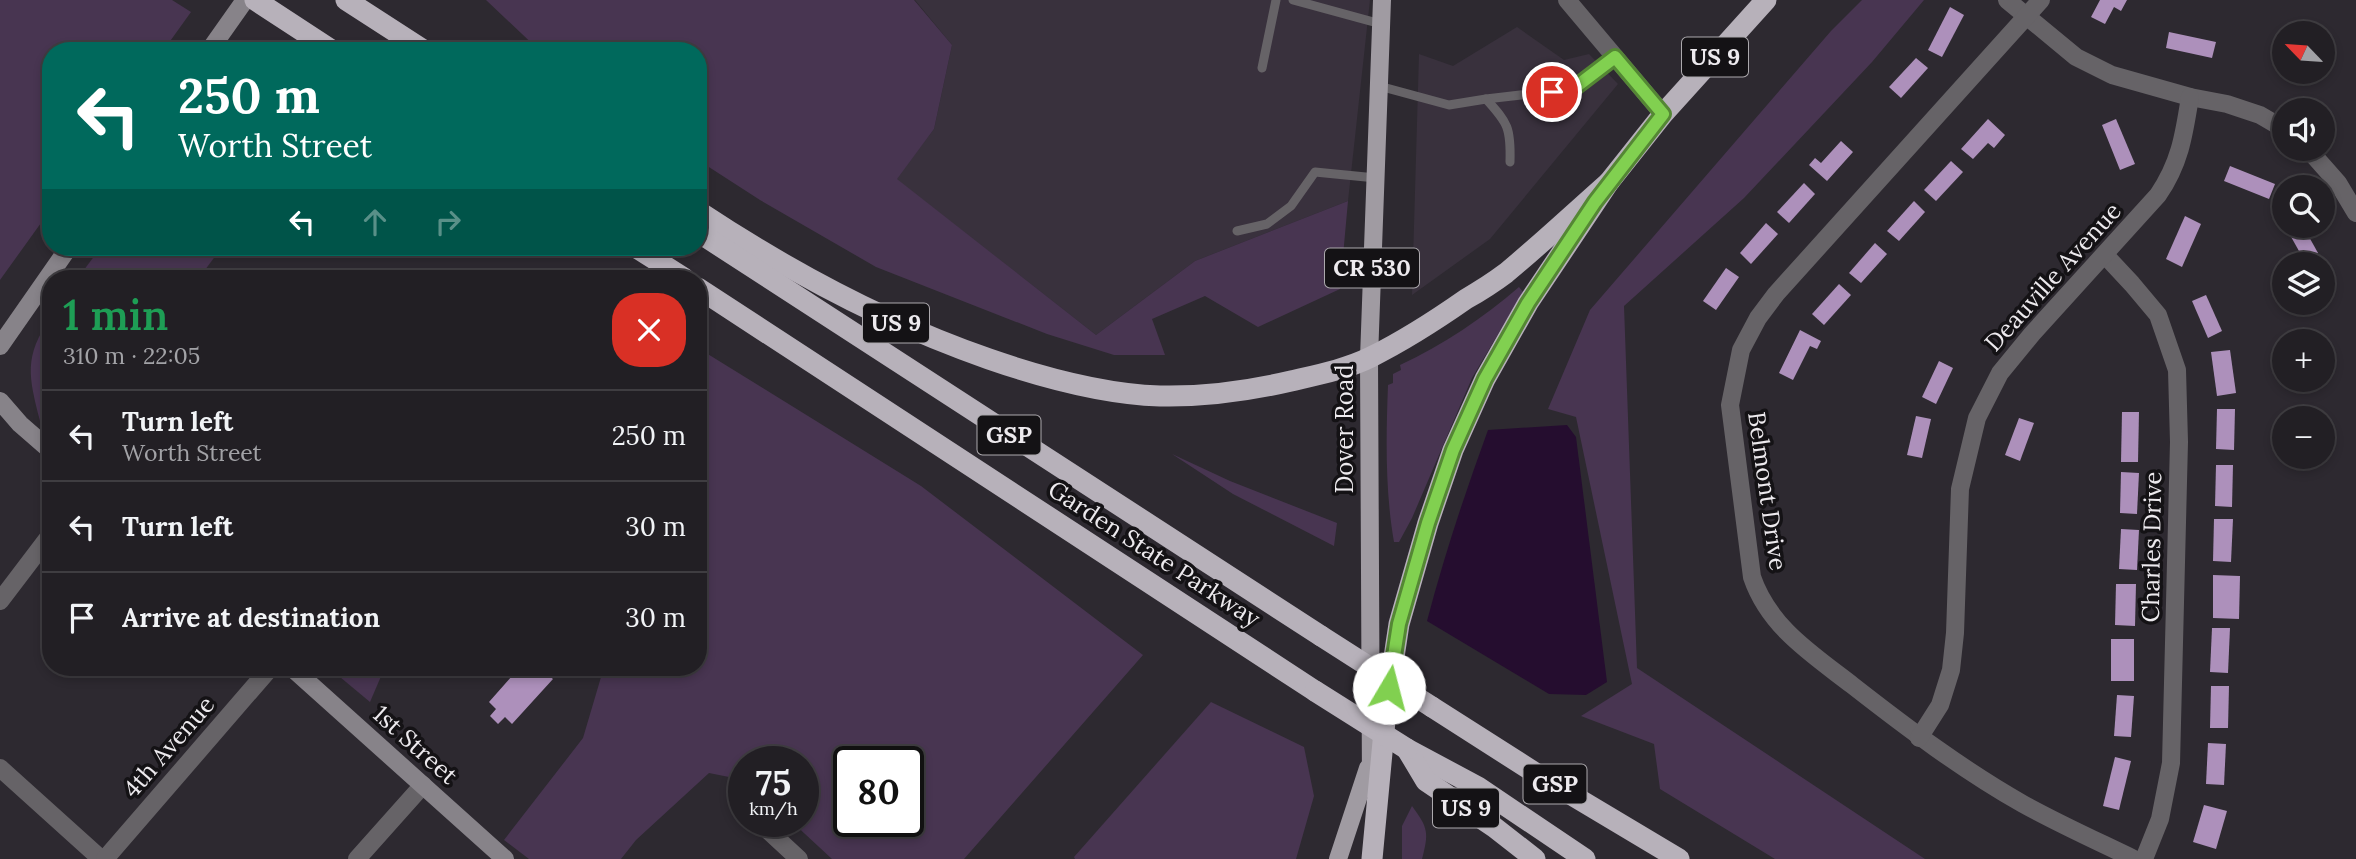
<!DOCTYPE html>
<html lang="en">
<head>
<meta charset="utf-8">
<style>
	body { margin:0; font-family:Lora,serif; background:#2a272c; color:#f1f3f6; height:100vh; display:flex; flex-direction:column; font-size:26px; white-space:nowrap }
	* { box-sizing:border-box; margin:0 }
	p { font-size:23px; color:#a2a2a6 }
	.icon { flex:none; width:38px; height:38px; fill:none; stroke:currentColor; stroke-width:2; stroke-linecap:round; stroke-linejoin:round }
	.map { position:relative; flex:1; overflow:hidden }
	.drawer { position:absolute; left:42px; top:270px; width:665px; height:406px; display:flex; flex-direction:column; background:#221f24; border-radius:28px; box-shadow:0 4px 10px #0003,0 0 0 2px #3f3d41 }
	.drawer>* { flex:none }
	.hud { position:absolute; left:42px; top:42px; width:665px; height:214px; border-radius:28px; box-shadow:0 4px 10px #0003,0 0 0 2px #3f3d41; background:#00695c; color:#fff; overflow:hidden }
	.needle { width:46px; rotate:295deg }
	.buttons { position:absolute; left:2272px; top:21px; display:grid; gap:14px }
	.buttons a { display:grid; place-items:center; width:63px; height:63px; border-radius:50%; background:#221f24; box-shadow:0 4px 10px #0003,0 0 0 2px #3f3d41; font-size:35px }
	.speed { position:absolute; left:728px; top:746px; display:flex; gap:14px; font-size:35px; font-weight:700; text-align:center }
	.speed>* { display:grid; place-content:center; width:91px; height:91px; border-radius:50%; background:#221f24; box-shadow:0 4px 10px #0003,0 0 0 2px #3f3d41; line-height:1 }
	.speed small { font-size:18px; font-weight:400 }
	.speed .limit { border:4px solid #111; border-radius:10px; background:#fff; color:#111 }
	.pin { position:absolute; display:grid; place-items:center; width:60px; height:60px; color:#fff; margin:-30px; border:4px solid #fff; border-radius:50%; box-shadow:0 2px 7px #0007 }
	.me { position:absolute; width:77px; margin:-38px; rotate:8deg; stroke-linejoin:round; filter:drop-shadow(0 0 5px #0008) }
	.turn { display:flex; align-items:center; gap:24px; height:147px; padding:0 21px; font-size:32px }
	.turn .icon { width:91px; height:91px; stroke-width:2.5 }
	.turn b { display:block; font-size:49px; line-height:60px }
	.lanes { display:flex; align-items:center; height:66px; padding:0 21px; background:#0003; justify-content:center; gap:35px; direction:ltr }
	.lanes .off { opacity:.35 }
	.round { display:grid; place-items:center; flex:none; width:74px; height:74px; border-radius:28px; background:#2a272c }
	.headline { display:flex; align-items:center; justify-content:space-between; height:119px; padding:0 21px }
	h1 { font-size:42px; font-weight:600; line-height:52px; color:#1e9e55 }
	ul { padding:0; list-style:none }
	li { display:flex; align-items:center; gap:21px; height:91px; padding:0 21px; border-top:2px solid #3f3d41 }
	li div { flex:1 }
	li b { display:block; font-size:26px }
	li em { font-style:normal }
	.map>svg:first-child { display:block }
	.built { fill:#39313d }
	.green { fill:#483551; fill-rule:evenodd }
	.water { fill:#250d2f }
	.building { fill:#ad90bb }
	.lines { fill:none; stroke-linecap:round; stroke-linejoin:round }
	.lane { stroke:#666367; stroke-width:9 }
	.street { stroke:#666367; stroke-width:18 }
	.secondary { stroke:#878389; stroke-width:18 }
	.primary { stroke:#a09ba2; stroke-width:18 }
	.highway { stroke:#b7b1ba; stroke-width:21 }
	.highway-bridge { stroke:#b7b1ba; stroke-width:21 }
	.route-casing { stroke:#548734; stroke-width:18 }
	.route { stroke:#81d050; stroke-width:12 }
	.labels { text-anchor:middle; stroke-width:7; stroke-linejoin:round; paint-order:stroke }
	.shield { fill:#141215; stroke:#aca9ad; stroke-width:2 }
	.shield-label { font-size:23px; font-weight:bold; fill:#edeaee }
	.street-label { font-size:24px; fill:#edeaee; stroke:#141215 }
</style>
</head>
<body>
<div class="map">
<svg width="2356" height="859" viewBox="0 0 2356 859">
	<rect width="100%" height="100%" fill="#2d2930"/>
	<g class="built">
		<path d="M915 0H1370L1348 201 1195 261 1096 335 896 179 934 129 952 45Z"/>
		<path d="M1517 27 1564 60 1589 54 1618 84 1490 239 1412 295 1419 54 1453 66Z"/>
	</g>
	<g class="green">
		<path d="M0 0H172L191 12 163 51H51V209L0 280Z"/>
		<path d="M486 0H914L952 45 934 129 897 179 1096 335 1195 261 1348 201 1340 289 1258 327 1205 296 1152 319 1165 355H1114L1047 334 876 267 760 200 698 160V51H540Z"/>
		<path d="M1862 0H1924L1872 62 1744 198 1624 306 1637 668 1925 859H1775L1660 789 1654 744 1581 716 1632 684 1576 417 1548 409 1590 310 1831 31Z"/>
		<path d="M101 247H222L199 278H78Z"/>
		<path d="M1519 287 1523 292 1472 378 1412 518 1399 542H1394C1385 491 1386 436 1388 385L1393 383V374L1401 370 1400 365C1443 345 1483 318 1519 287Z"/>
		<path d="M51 317V427L40 421C29 377 23 357 51 317Z"/>
		<path d="M698 348 921 486 1143 655 964 859H832L791 821H803V761H744V780L709 773 636 840 621 859H529L504 840 583 738 604 667H698ZM849 761H908V821H849Z"/>
		<path d="M1172 454 1230 481 1337 523 1334 546 1233 494Z"/>
		<path d="M328 667H385L370 702Z"/>
		<path d="M1211 702 1304 747 1314 796 1296 859H1075L1074 857Z"/>
		<path d="M1412 806C1428 828 1429 832 1422 859H1402V826Z"/>
	</g>
	<path class="water" d="M1567 425 1576 437 1607 682 1586 695 1549 694 1427 621C1444 556 1465 493 1488 430Z"/>
	<g class="building">
		<path d="M2100 0H2127L2121 11 2114 7 2105 24 2091 17Z"/>
		<path d="M1950 7 1964 15 1942 57 1928 50Z"/>
		<path d="M2169 32 2216 42 2212 58 2166 48Z"/>
		<path d="M1916 58 1928 68 1901 98 1889 87Z"/>
		<path d="M1988 119 2005 135 1994 148 1988 143 1973 159 1961 149Z"/>
		<path d="M2116 119 2135 164 2120 170 2102 125Z"/>
		<path d="M1841 141 1853 152 1827 181 1809 165 1815 158 1821 163Z"/>
		<path d="M1951 161 1963 172 1936 201 1924 190Z"/>
		<path d="M2230 166 2275 184 2269 199 2224 181Z"/>
		<path d="M1804 183 1815 194 1789 223 1777 212Z"/>
		<path d="M1914 201 1925 212 1899 241 1887 231Z"/>
		<path d="M2185 216 2201 224 2182 267 2166 259Z"/>
		<path d="M1766 223 1778 234 1751 264 1740 253Z"/>
		<path d="M2285 226H2303L2318 253 2304 260Z"/>
		<path d="M1875 243 1887 254 1861 283 1849 273Z"/>
		<path d="M1726 268 1739 277 1716 310 1703 301Z"/>
		<path d="M1839 284 1851 295 1824 325 1812 314Z"/>
		<path d="M2206 295 2222 331 2208 338 2192 301Z"/>
		<path d="M1800 330 1821 341 1817 349 1810 346 1793 380 1779 373Z"/>
		<path d="M2230 350 2236 393 2217 396 2211 352Z"/>
		<path d="M1939 361 1953 368 1936 404 1922 397Z"/>
		<path d="M2217 409H2235L2234 450 2216 449Z"/>
		<path d="M2122 412H2139L2138 462H2121Z"/>
		<path d="M1916 416 1931 419 1922 458 1907 455Z"/>
		<path d="M2019 418 2034 423 2020 461 2005 455Z"/>
		<path d="M2216 465H2233L2232 507 2215 506Z"/>
		<path d="M2121 472 2139 473 2137 514 2120 513Z"/>
		<path d="M2214 519H2233L2231 562 2213 561Z"/>
		<path d="M2121 529 2139 530 2137 570 2119 569Z"/>
		<path d="M2213 575 2240 576 2239 619 2213 618Z"/>
		<path d="M2116 584H2136L2135 626 2115 625Z"/>
		<path d="M2212 628H2230L2228 673 2210 672Z"/>
		<rect x="2111" y="639" width="23" height="42"/>
		<path d="M520 667H539L553 679 512 724 505 717 498 724 490 716 496 709 489 702Z"/>
		<path d="M2211 686H2229L2228 728H2210Z"/>
		<path d="M2117 695 2134 696 2131 737 2114 736Z"/>
		<path d="M2208 743 2226 744 2224 785 2206 784Z"/>
		<path d="M2115 757 2131 761 2119 810 2103 806Z"/>
		<path d="M2204 805 2227 811 2216 849 2193 842Z"/>
	</g>
	<g class="lines">
		<g class="lane">
			<path d="M1293 0 1381 24"/>
			<path d="M1262 68 1276 0"/>
			<path d="M1379 86 1449 105 1486 99 1573 89 1615 57"/>
			<path d="M1486 99C1508 123 1511 128 1510 162"/>
			<path d="M1237 231 1267 224 1291 206 1315 172 1376 178"/>
		</g>
		<g class="street">
			<path d="M1567 0 1663 114"/>
			<path d="M2007 0 2076 57 2112 75 2190 97 2227 104 2260 115 2284 129"/>
			<path d="M2041 0 1776 294 1758 318 1741 350 1730 405 1752 577C1769 627 1812 654 1852 685 1907 728 1963 770 2023 804 2059 824 2097 841 2134 859"/>
			<path d="M2308 149 2338 183 2356 213"/>
			<path d="M2105 255 2132 284 2158 315 2177 370 2179 442 2171 763 2160 819 2144 859"/>
			<path d="M0 601 51 534"/>
			<path d="M1919 738 1940 705 1951 670 1955 633 1960 489 1977 418 2000 373 2032 334 2158 195C2180 163 2184 135 2190 97"/>
			<path d="M0 768 101 859"/>
			<path d="M758 821 799 859"/>
			<path d="M105 859 271 667"/>
			<path d="M357 859 423 785"/>
		</g>
		<g class="secondary">
			<path d="M209 51 245 0"/>
			<path d="M0 346 69 247"/>
			<path d="M0 401 20 424 51 451"/>
			<path d="M291 667 505 859"/>
		</g>
		<g class="primary">
			<path d="M1371 784 1369 358 1382 0"/>
			<path d="M1338 859 1368 768"/>
		</g>
		<g class="highway">
			<path d="M255 0 333 51"/>
			<path d="M346 0 425 51"/>
			<path d="M698 211C790 272 885 323 989 359 1044 378 1102 394 1160 396 1204 397 1248 391 1291 381 1317 375 1347 369 1371 357 1405 340 1436 320 1466 299 1480 291 1494 282 1506 273 1541 244 1575 212 1609 182"/>
			<path d="M698 232 1321 636"/>
			<path d="M635 247 684 278"/>
			<path d="M698 288 1315 691"/>
			<path d="M1432 707 1540 776 1679 859"/>
			<path d="M1407 749 1478 787 1585 859"/>
			<path d="M1408 751 1426 781 1494 827 1535 859"/>
			<path d="M1372 859 1386 710 1399 624 1428 523 1453 450 1485 379 1528 303 1609 182 1663 114 1766 0"/>
		</g>
		<g class="highway-bridge">
			<path d="M1321 636 1432 707"/>
			<path d="M1315 691 1407 749"/>
		</g>
	</g>
	<g class="lines">
		<defs>
			<path id="route" d="M1389 688 1399 624 1428 523 1453 450 1485 379 1528 303 1595 202 1663 114 1615 57 1573 89 1552 92"/>
		</defs>
		<use href="#route" class="route-casing"/>
		<use href="#route" class="route"/>
	</g>
	<g class="labels">
		<g class="shield">
			<rect x="1682" y="37.5" width="66" height="39" rx="5"/>
			<rect x="1325" y="248.5" width="94" height="39" rx="5"/>
			<rect x="863" y="303.5" width="66" height="39" rx="5"/>
			<rect x="977.5" y="415.5" width="63" height="39" rx="5"/>
			<rect x="1523.5" y="764.5" width="63" height="39" rx="5"/>
			<rect x="1433" y="788.5" width="66" height="39" rx="5"/>
		</g>
		<g class="shield-label">
			<text x="1715" y="65">US 9</text>
			<text x="1372" y="276">CR 530</text>
			<text x="896" y="331">US 9</text>
			<text x="1009" y="443">GSP</text>
			<text x="1555" y="792">GSP</text>
			<text x="1466" y="816">US 9</text>
		</g>
		<g class="street-label">
			<text transform="translate(2053 277) rotate(-48)" y="8">Deauville Avenue</text>
			<text transform="translate(1345 429) rotate(-90)" y="8">Dover Road</text>
			<text transform="translate(1767 491) rotate(82)" y="8">Belmont Drive</text>
			<text transform="translate(2152 547) rotate(-89)" y="8">Charles Drive</text>
			<text transform="translate(1154 554) rotate(33)" y="8">Garden State Parkway</text>
			<text transform="translate(415 745) rotate(42)" y="8">1st Street</text>
			<text transform="translate(169 747) rotate(-49)" y="8">4th Avenue</text>
		</g>
	</g>
</svg>
<div class="buttons">
<a><svg class="needle" viewBox="-14 -14 28 28"><path d="M0-13l5 13h-10z" fill="#e53935"/><path d="M0 13l5-13h-10z" fill="#a2a2a6"/></svg></a>
<a><svg class="icon" aria-label="sound" viewBox="0 0 24 24"><path d="M4 9h4l5-4v14l-5-4H4zM17 9q2 3 0 6"/></svg></a>
<a><svg class="icon" aria-label="search" viewBox="0 0 24 24"><circle cx="10" cy="10" r="6"/><path d="M15 15l6 6"/></svg></a>
<a><svg class="icon" aria-label="layers" viewBox="0 0 24 24"><path d="M12 4l9 5-9 5-9-5zM3 14l9 5 9-5"/></svg></a>
<a>+</a>
<a>−</a>
</div>
<div class="speed"><div>75<small>km/h</small></div><div class="limit">80</div></div>
<div class="pin" style="left:1552px;top:92px;background:#d93025"><svg class="icon" aria-label="arrive" viewBox="0 0 24 24"><path d="M6 21V4h12l-3 4 3 4H6"/></svg></div>
<svg class="me" style="left:1389px;top:688px" viewBox="-20 -20 40 40"><circle r="19" fill="#fff"/><path d="M0-13L10 11 0 6-10 11z" fill="#81d050"/></svg>
<div class="hud">
<div class="turn"><svg class="icon" aria-label="left" viewBox="0 0 24 24"><path d="M17 20v-9H6M10 6l-5 5 5 5"/></svg><div><b>250 m</b>Worth Street</div></div>
<div class="lanes"><svg class="icon" aria-label="left" viewBox="0 0 24 24"><path d="M17 20v-9H6M10 6l-5 5 5 5"/></svg><svg class="icon off" aria-label="ahead" viewBox="0 0 24 24"><path d="M12 20V5M6 11l6-6 6 6"/></svg><svg class="icon off" aria-label="right" viewBox="0 0 24 24"><path d="M7 20v-9h11M14 6l5 5-5 5"/></svg></div>
</div>
<section class="drawer">
<div class="headline"><div><h1>1 min</h1><p>310 m · 22:05</p></div><a class="round" style="background:#d93025;color:#fff"><svg class="icon" aria-label="close" viewBox="0 0 24 24"><path d="M6 6l12 12M18 6L6 18"/></svg></a></div>
<ul>
<li><svg class="icon" aria-label="left" viewBox="0 0 24 24"><path d="M17 20v-9H6M10 6l-5 5 5 5"/></svg><div><b>Turn left</b><p>Worth Street</p></div><em>250 m</em></li>
<li><svg class="icon" aria-label="left" viewBox="0 0 24 24"><path d="M17 20v-9H6M10 6l-5 5 5 5"/></svg><div><b>Turn left</b></div><em>30 m</em></li>
<li><svg class="icon" aria-label="arrive" viewBox="0 0 24 24"><path d="M6 21V4h12l-3 4 3 4H6"/></svg><div><b>Arrive at destination</b></div><em>30 m</em></li>
</ul>
</section>
</div>
</body>
</html>
